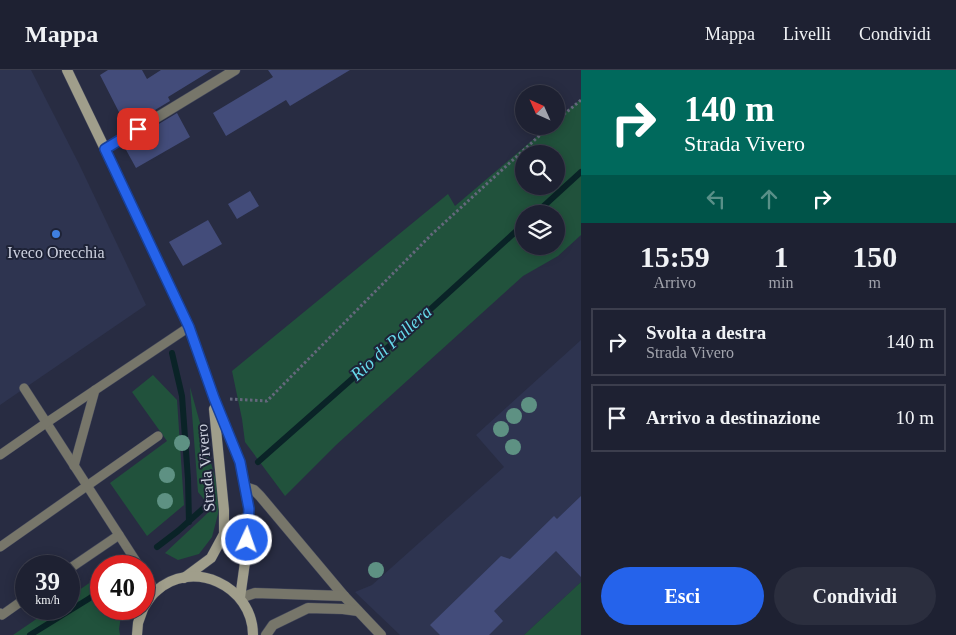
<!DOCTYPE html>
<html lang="it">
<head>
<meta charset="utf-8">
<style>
	body { margin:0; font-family:Georgia,serif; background:#2b2e3e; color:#f1f3f6; height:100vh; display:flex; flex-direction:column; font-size:19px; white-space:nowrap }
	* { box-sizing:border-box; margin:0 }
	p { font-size:16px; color:#a1a3ac }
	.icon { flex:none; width:28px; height:28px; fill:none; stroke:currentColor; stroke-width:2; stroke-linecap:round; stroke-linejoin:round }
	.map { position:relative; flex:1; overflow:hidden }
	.side { display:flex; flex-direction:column; background:#1e2132; width:375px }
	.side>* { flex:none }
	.guide { background:#00695c; color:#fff; overflow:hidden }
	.needle { width:32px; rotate:315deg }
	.buttons { position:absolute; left:515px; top:15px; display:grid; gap:10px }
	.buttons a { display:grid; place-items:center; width:50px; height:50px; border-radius:50%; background:#1e2132; box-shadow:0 2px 12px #0003,0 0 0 1px #3c3e4d; font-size:25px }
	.speed { position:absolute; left:15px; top:485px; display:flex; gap:10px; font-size:25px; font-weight:700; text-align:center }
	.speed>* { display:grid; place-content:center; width:65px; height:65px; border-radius:50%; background:#1e2132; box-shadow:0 2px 12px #0003,0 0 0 1px #3c3e4d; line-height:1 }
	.speed small { font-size:12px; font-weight:400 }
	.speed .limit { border:8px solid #d22; background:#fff; color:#111 }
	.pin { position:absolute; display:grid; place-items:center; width:42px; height:42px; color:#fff; margin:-21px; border-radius:10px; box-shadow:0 2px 8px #0006 }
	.me { position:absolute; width:55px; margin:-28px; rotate:3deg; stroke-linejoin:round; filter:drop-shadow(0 0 4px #0008) }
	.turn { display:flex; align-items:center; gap:18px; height:105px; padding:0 20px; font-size:22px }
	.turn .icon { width:65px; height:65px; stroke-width:2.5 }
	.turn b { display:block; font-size:35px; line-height:42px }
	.lanes { display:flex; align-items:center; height:48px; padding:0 20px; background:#0003; justify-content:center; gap:25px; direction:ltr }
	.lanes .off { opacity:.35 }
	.eta { display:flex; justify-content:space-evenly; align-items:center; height:85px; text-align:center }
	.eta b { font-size:30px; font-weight:700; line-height:35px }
	.action { display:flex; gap:10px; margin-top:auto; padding:10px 20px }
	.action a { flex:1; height:58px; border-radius:30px; background:#2563eb; color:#fff; font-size:20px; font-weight:700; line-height:58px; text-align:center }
	.action a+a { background:#2b2e3e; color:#f1f3f6 }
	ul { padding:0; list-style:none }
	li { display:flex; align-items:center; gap:15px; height:68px; margin:0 10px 8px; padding:0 10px; border:2px solid #3c3e4d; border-radius:0px }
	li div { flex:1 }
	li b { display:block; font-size:19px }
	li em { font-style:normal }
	header { display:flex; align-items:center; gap:30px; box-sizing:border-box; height:70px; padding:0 25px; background:#1e2132; border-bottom:1px solid #3c3e4d }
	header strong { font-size:24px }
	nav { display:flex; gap:28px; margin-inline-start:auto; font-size:18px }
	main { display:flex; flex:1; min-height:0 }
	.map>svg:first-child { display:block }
	.built { fill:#2e3450 }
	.green { fill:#21523c; fill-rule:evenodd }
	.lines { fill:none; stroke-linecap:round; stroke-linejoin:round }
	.stream { stroke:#0a2327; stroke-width:6 }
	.building { fill:#434c7a }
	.lane-casing { stroke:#43475b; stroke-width:10 }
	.street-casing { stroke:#43475b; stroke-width:11 }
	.secondary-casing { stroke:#43475b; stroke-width:11 }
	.path { stroke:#64687c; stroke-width:3; stroke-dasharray:2.5 2.5; stroke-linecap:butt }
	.lane { stroke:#77766a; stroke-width:9 }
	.street { stroke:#77766a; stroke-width:10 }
	.secondary { stroke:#a09e8b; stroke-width:10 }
	.tree { fill:#5e9183 }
	.route-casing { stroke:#184099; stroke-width:12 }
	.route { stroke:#2563eb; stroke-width:9 }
	.shop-dot { fill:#3f7fe0; stroke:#1e2337; stroke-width:2 }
	.labels { text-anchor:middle; stroke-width:4; stroke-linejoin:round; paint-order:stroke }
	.poi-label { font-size:16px; fill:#ced2e0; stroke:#1e2337 }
	.street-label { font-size:16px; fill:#ced2e0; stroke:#1e2337 }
	.water-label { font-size:18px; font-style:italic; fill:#66daeb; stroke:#1e2337 }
</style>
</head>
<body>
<header>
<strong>Mappa</strong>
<nav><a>Mappa</a><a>Livelli</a><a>Condividi</a></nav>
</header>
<main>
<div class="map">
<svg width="581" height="565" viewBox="0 0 581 565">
	<rect width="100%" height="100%" fill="#282c42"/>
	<g class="built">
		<path d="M0 0H31L79 94 146 235 0 335Z"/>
		<path d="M581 270V512L524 565H400L355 522 372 515 504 397 476 365Z"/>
	</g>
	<g class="green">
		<path d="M581 29V165L558 186 523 206 336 375 285 426 245 372 242 349 232 301 448 124 455 136 549 56H556V50ZM524 84H556V116H524ZM524 144H556V176H524Z"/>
		<path d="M153 305 177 330 184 435 147 466 110 413 167 371 132 322Z"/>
		<path d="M190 317 216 411 219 440 212 467 199 484 178 490 165 483 212 439 198 422Z"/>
		<path d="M101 505V539H122L119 559 120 565H13L51 539H69V527Z"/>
		<path d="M581 512V565H524Z"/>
	</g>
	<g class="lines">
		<g class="stream">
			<path d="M535 144 581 102"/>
			<path d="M172 283 182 326 188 409 189 452"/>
			<path d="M258 392 412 256 524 154"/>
			<path d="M157 477 178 461 207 435"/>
			<path d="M30 565 90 528 101 520"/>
		</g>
	</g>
	<g class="building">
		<path d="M108 0H142L147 9 161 0H212L168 27 170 31 135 52 122 48 100 5Z"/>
		<path d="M268 0H350L290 36 286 30 226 66 213 43 273 7Z"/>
		<path d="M177 43 190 67 136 98 125 78 157 60 152 58Z"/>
		<path d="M250 121 259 136 237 149 228 134Z"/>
		<path d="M208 150 222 174 183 196 169 172Z"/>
		<path d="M581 426V507L556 481 494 541 503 551 489 565H440L430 555 501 486 510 489 554 446 557 449Z"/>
	</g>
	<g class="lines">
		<defs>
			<g id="lane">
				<path d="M24 318 139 496"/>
				<path d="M0 385 46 353 189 257"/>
				<path d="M74 396 95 320"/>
				<path d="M0 477 158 366"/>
				<path d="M69 499 119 465"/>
				<path d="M144 503 156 522"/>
				<path d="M0 543 2 545 26 528"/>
			</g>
			<g id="street">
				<path d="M105 79 235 0"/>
				<path d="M245 417 254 420 260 426 344 526 381 565"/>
				<path d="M240 528 255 523 344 526"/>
				<path d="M266 565 273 555 308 538 343 539 358 541"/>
			</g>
			<g id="secondary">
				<path d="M67 0 105 79 189 257 214 328 240 392 249 439 246 485 240 528"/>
				<path d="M184 508 211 488 224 464V440L214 339"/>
				<path d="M144 537C147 532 151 526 155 522 192 487 253 516 253 565"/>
				<path d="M137 565 138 553 143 539"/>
			</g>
		</defs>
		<use href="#lane" class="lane-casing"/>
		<use href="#street" class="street-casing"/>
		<use href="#secondary" class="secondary-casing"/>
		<g class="path">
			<path d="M556 51 581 30"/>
			<path d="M230 329 267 331 432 164 550 56"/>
		</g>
		<use href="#lane" class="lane"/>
		<use href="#street" class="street"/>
		<use href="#secondary" class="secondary"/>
	</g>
	<g class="tree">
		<circle cx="529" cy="335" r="8"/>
		<circle cx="514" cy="346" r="8"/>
		<circle cx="501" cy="359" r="8"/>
		<circle cx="182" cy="373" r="8"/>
		<circle cx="513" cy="377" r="8"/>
		<circle cx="167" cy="405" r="8"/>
		<circle cx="165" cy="431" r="8"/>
		<circle cx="376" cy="500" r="8"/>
	</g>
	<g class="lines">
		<defs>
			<path id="route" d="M138 59 105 79 189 257 214 328 240 392 249 439 247 470"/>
		</defs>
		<use href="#route" class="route-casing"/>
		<use href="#route" class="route"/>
	</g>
	<circle class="shop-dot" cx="56" cy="164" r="5"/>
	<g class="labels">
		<g class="poi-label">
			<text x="56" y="188">Iveco Orecchia</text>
		</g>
		<g class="street-label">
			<text transform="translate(205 398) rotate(-95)" y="6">Strada Vivero</text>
		</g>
		<g class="water-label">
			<text transform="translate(391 273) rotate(-42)" y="6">Rio di Pallera</text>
		</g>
	</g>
</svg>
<div class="buttons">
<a><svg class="needle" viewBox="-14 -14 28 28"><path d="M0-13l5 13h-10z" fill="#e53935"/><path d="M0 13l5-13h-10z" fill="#a1a3ac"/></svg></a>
<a><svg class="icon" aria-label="search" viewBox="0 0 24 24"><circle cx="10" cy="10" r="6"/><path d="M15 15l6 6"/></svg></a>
<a><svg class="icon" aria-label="layers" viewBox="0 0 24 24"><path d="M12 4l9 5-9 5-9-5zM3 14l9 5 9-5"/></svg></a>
</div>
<div class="speed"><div>39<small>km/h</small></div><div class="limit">40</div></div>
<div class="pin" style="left:138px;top:59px;background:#d93025"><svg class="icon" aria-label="arrive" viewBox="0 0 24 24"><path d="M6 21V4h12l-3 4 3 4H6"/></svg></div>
<svg class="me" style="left:247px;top:470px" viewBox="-20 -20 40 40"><circle r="17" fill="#2563eb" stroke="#fff" stroke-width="3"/><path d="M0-11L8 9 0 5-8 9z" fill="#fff"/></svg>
</div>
<section class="side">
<div class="guide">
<div class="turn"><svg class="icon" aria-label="right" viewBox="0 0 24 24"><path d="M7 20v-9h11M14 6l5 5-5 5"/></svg><div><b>140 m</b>Strada Vivero</div></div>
<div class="lanes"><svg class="icon off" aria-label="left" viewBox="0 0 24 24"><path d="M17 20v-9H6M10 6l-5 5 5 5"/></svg><svg class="icon off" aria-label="ahead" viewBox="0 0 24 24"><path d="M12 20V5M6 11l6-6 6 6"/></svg><svg class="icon" aria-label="right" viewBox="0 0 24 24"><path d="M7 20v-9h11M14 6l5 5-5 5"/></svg></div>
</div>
<div class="eta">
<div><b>15:59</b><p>Arrivo</p></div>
<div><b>1</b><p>min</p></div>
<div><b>150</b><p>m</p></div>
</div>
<ul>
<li><svg class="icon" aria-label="right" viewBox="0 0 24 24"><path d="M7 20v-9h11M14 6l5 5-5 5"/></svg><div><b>Svolta a destra</b><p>Strada Vivero</p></div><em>140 m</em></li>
<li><svg class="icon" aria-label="arrive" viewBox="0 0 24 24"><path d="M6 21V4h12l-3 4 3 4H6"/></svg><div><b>Arrivo a destinazione</b></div><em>10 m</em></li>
</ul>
<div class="action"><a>Esci</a><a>Condividi</a></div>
</section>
</main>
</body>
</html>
